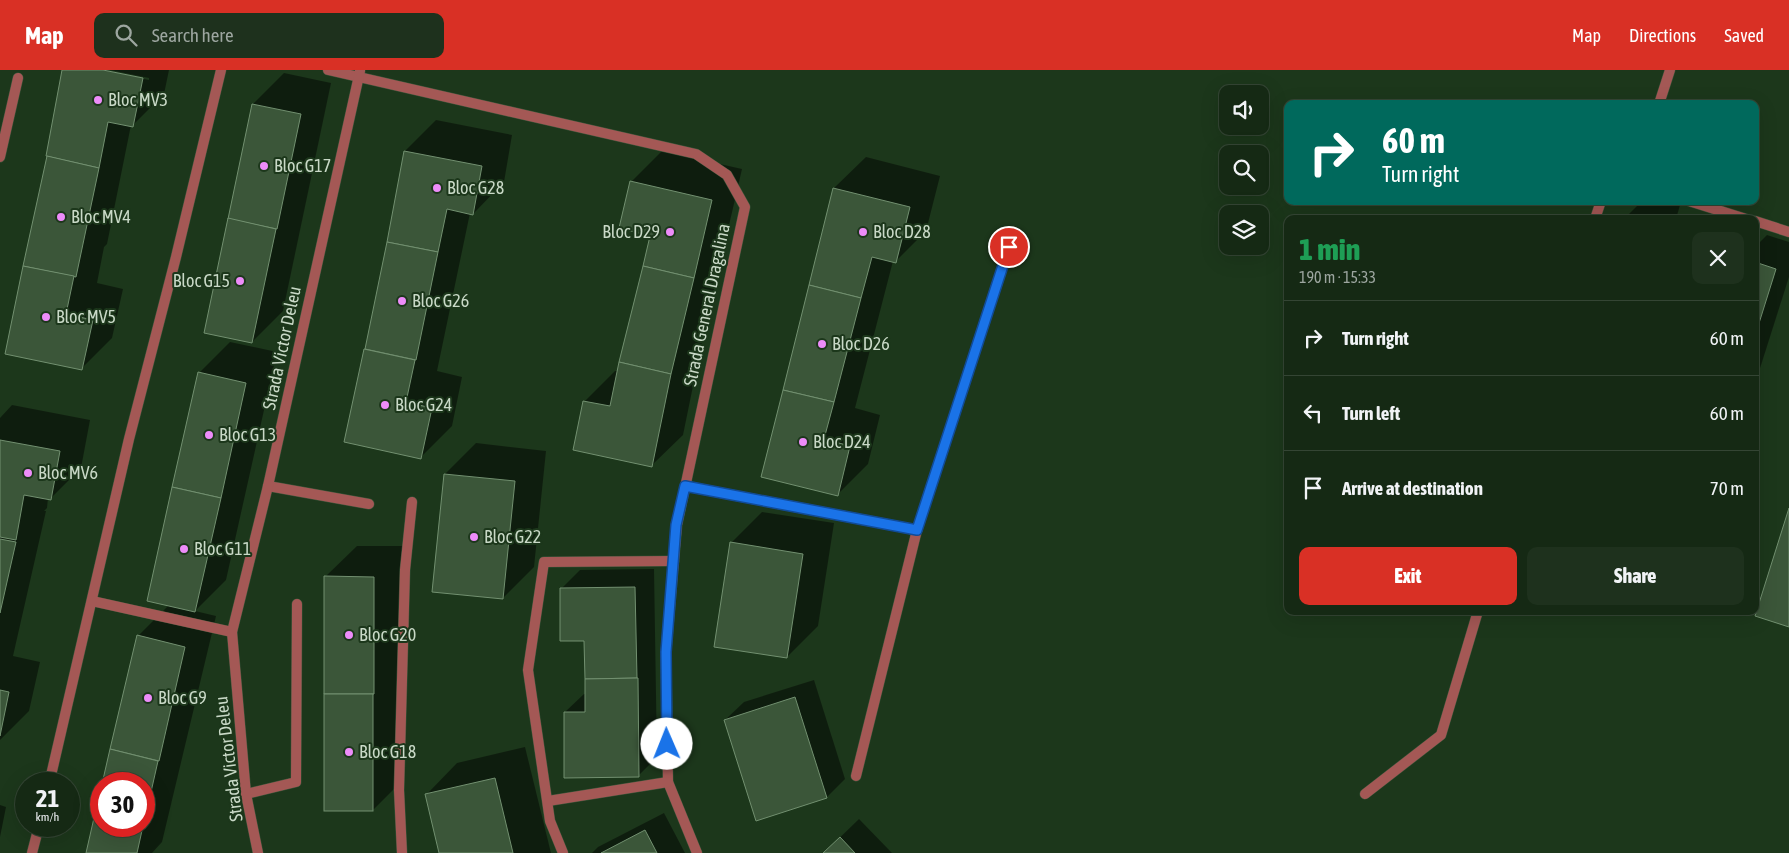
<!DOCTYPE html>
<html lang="en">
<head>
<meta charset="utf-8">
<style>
	body { margin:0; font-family:"Asap Condensed",sans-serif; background:#1e311d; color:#f1f3f6; height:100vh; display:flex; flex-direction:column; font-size:19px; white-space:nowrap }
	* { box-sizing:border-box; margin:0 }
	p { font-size:16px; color:#9da6a0 }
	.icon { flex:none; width:28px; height:28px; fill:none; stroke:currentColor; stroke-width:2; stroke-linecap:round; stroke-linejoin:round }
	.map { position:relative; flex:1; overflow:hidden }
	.panel { position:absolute; left:1284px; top:145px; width:475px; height:400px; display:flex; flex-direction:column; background:#152914; border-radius:10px; box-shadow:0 5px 20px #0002,0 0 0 1px #344534 }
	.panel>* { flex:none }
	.hud { position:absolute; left:1284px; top:30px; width:475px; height:105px; border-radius:10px; box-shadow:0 5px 20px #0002,0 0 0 1px #344534; background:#00695c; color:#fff; overflow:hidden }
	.fabs { position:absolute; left:1219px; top:15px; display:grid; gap:10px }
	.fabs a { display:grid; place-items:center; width:50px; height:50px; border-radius:10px; background:#152914; box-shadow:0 5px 20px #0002,0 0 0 1px #344534; font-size:25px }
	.speed { position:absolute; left:15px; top:702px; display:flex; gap:10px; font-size:25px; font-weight:700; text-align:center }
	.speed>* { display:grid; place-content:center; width:65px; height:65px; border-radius:50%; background:#152914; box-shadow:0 5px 20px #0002,0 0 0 1px #344534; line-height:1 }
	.speed small { font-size:12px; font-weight:400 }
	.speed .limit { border:8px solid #d22; background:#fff; color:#111 }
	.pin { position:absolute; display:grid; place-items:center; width:42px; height:42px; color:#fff; margin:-21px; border:2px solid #fff; border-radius:50%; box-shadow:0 1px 5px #0007 }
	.me { position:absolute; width:55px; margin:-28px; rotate:359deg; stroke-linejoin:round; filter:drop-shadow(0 0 4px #0008) }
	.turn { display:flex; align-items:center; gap:18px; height:105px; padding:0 15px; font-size:22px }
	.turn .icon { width:65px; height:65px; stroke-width:2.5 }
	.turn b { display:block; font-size:35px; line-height:42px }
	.round { display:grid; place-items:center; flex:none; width:52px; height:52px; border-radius:10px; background:#1e311d }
	.headline { display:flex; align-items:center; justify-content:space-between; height:85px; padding:0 15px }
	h1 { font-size:30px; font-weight:800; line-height:38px; color:#1e9e55 }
	.action { display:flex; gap:10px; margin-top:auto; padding:10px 15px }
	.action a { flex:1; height:58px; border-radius:10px; background:#d93025; color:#fff; font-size:20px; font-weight:800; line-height:58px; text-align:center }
	.action a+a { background:#1e311d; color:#f1f3f6 }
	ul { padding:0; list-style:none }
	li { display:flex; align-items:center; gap:15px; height:75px; padding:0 15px; border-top:1px solid #344534 }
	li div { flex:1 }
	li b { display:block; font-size:19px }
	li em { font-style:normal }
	header { display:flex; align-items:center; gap:30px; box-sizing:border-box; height:70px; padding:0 25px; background:#d93025; color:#fff }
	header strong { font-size:24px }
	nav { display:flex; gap:28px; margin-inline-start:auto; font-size:18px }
	.search { width:350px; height:45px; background:#1e311d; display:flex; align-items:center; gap:12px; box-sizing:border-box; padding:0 18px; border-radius:10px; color:#9da6a0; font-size:19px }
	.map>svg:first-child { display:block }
	.shadow { fill:#0007 }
	.building { fill:#3b5639; stroke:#729070 }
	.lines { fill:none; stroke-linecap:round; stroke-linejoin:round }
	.service-casing { stroke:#3b543a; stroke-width:11 }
	.minor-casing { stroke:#3b543a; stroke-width:11 }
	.service { stroke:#a45855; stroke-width:10 }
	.minor { stroke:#a45855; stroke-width:10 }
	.route-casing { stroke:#114b97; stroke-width:12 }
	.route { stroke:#1a73e8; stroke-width:9 }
	.poi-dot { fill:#ed8cf9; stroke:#1c371b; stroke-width:2 }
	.labels { text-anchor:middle; stroke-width:4; stroke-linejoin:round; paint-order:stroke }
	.poi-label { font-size:18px; fill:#c9d9c7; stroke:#1c371b; text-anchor:start }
	.street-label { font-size:18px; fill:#c9d9c7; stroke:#1c371b }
</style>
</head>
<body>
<header>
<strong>Map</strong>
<div class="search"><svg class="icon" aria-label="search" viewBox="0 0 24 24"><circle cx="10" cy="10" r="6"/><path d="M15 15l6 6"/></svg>Search here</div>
<nav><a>Map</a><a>Directions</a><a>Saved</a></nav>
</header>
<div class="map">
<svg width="1789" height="783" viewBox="0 0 1789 783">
	<rect width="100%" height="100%" fill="#1c371b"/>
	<g class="shadow">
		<path d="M64 0H97L149 10V8L110 0H169L164 24 133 55H131L107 174 104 177 97 213 123 219 112 268 81 299 6 283 48 86Z"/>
		<path d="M284 3 331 13 283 241 252 272 253 34Z"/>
		<path d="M436 50 512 65 504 112 473 144 470 143 437 301 462 307 452 356 421 387 345 371 366 279 405 81Z"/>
		<path d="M662 81 742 99 702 272 683 365 651 396 584 332 615 301H619L652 165 631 112Z"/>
		<path d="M866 87 940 106 926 161 895 192 893 191 855 338 880 345 868 394 837 425 762 406 834 118Z"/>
		<path d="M1642 131H1668L1680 135 1676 149H1624Z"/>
		<path d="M1767 165 1789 172V207L1755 314V177Z"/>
		<path d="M230 272 277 282 226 510 195 541 216 546 162 772 152 783H87L101 723V756H144V714H103L138 566 169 535 199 303Z"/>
		<path d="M12 335 90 350 81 398 50 429 48 428 47 438 44 441H46L13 586 40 592 29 641 0 670V348Z"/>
		<path d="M476 373 546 381 534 497 503 528 445 404Z"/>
		<path d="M762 442 834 453 818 556 787 587 731 473Z"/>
		<path d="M357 476H404V709L373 740 325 507Z"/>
		<path d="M654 499 657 687 638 706 565 642 584 624H586L585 569 561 519 580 500Z"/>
		<path d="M814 610 845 709 827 727 725 650 744 632Z"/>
		<path d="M525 677 551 783H440L426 725 457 693Z"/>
		<path d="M0 735 6 737 0 767Z"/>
		<path d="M664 743 685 783H592L598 777Z"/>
		<path d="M859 749 892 783H824Z"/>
	</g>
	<g class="building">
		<path d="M62 0H103L143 8 133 57 108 52 99 98 46 86Z"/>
		<path d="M252 34 301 44 277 159 228 149Z"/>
		<path d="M404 81 482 96 473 145 447 139 438 182 387 172Z"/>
		<path d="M47 86 99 98 76 207 23 196Z"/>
		<path d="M630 111 712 130 694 208 643 196 650 166 619 158Z"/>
		<path d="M833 118 910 137 896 193 872 187 861 228 809 215Z"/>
		<path d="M228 148 276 159 252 273 204 263Z"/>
		<path d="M387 172 438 182 416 290 365 279Z"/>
		<path d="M1755 192 1776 199 1755 266Z"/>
		<path d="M23 196 74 206 66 244 93 250 82 300 5 284Z"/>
		<path d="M643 196 694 208 671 304 619 292Z"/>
		<path d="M809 215 861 228 834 332 783 320Z"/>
		<path d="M364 279 415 290 406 332 432 338 421 389 344 372Z"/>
		<path d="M619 292 671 304 652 397 573 380 583 331 610 336Z"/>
		<path d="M198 302 246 313 221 428 172 417Z"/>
		<path d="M783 320 834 332 824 369 850 376 838 426 761 407Z"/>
		<path d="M0 370 60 381 51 430 24 425 16 470 0 467Z"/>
		<path d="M444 404 515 411 503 529 432 522Z"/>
		<path d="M172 417 221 428 195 542 147 531Z"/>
		<path d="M1789 438V557L1755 546Z"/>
		<path d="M0 469 16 472 0 543Z"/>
		<path d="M730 472 803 484 787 588 714 577Z"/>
		<path d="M324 506 374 507V624H324Z"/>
		<path d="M635 517 637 608 585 609 584 571H560V518Z"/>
		<path d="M137 565 185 577 159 691 110 679Z"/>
		<path d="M638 608 639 707 564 708V642H585V609Z"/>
		<path d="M0 620 9 622 0 666Z"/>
		<rect x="324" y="624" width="49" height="117"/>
		<path d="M795 627 827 728 756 751 724 650Z"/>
		<path d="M110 679 158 691 144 753V714H102Z"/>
		<path d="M495 708 513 783H439L425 724Z"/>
		<path d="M101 717V756H143L137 783H86Z"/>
		<path d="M645 760 657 783H601Z"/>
		<path d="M840 767 855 783H823Z"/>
	</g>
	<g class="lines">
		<defs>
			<g id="service">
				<path d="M1659 34 1670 0"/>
				<path d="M0 87 18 8"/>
				<path d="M1689 131 1746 149"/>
				<path d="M1595 149 1601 131"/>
				<path d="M1755 151 1789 162"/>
				<path d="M685 416 917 460"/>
				<path d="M856 706 917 460 1009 177"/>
				<path d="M1365 724 1441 665 1478 541"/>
			</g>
			<g id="minor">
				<path d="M328 0 696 84 727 105 745 137 677 455 666 582 668 712 697 783"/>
				<path d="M268 416 369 434"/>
				<path d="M92 531 232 562"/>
				<path d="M49 714 129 369 176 187 221 0"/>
				<path d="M246 724 296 712 297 534"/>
				<path d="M548 731 668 712"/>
				<path d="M32 783 39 756"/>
				<path d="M258 783 246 724 232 562 268 416 360 1"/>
				<path d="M402 783 399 720 405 500 412 432"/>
				<path d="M563 783 550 751 528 600 544 492 674 491"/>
			</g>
		</defs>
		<use href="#service" class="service-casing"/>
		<use href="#minor" class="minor-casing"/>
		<use href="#service" class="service"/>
		<use href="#minor" class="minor"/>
	</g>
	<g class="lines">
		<defs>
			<path id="route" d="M667 674 666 582 676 455 685 416 917 460 1009 177"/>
		</defs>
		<use href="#route" class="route-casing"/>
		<use href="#route" class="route"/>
	</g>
	<g class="poi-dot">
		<circle cx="98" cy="30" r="5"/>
		<circle cx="264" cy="96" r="5"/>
		<circle cx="437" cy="118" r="5"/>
		<circle cx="61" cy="147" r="5"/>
		<circle cx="670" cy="162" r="5"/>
		<circle cx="863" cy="162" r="5"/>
		<circle cx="240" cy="211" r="5"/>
		<circle cx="402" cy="231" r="5"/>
		<circle cx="46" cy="247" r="5"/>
		<circle cx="822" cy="274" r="5"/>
		<circle cx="385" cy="335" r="5"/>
		<circle cx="209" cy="365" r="5"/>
		<circle cx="803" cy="372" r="5"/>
		<circle cx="28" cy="403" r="5"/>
		<circle cx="474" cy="467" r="5"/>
		<circle cx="184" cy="479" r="5"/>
		<circle cx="349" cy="565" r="5"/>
		<circle cx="148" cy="628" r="5"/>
		<circle cx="349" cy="682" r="5"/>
	</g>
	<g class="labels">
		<g class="poi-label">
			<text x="108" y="36">Bloc MV3</text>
			<text x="274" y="102">Bloc G17</text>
			<text x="447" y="124">Bloc G28</text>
			<text x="71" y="153">Bloc MV4</text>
			<text x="660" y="168" text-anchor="end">Bloc D29</text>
			<text x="873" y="168">Bloc D28</text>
			<text x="230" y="217" text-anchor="end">Bloc G15</text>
			<text x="412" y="237">Bloc G26</text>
			<text x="56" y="253">Bloc MV5</text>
			<text x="832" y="280">Bloc D26</text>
			<text x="395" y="341">Bloc G24</text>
			<text x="219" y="371">Bloc G13</text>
			<text x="813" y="378">Bloc D24</text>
			<text x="38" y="409">Bloc MV6</text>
			<text x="484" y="473">Bloc G22</text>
			<text x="194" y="485">Bloc G11</text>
			<text x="359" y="571">Bloc G20</text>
			<text x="158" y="634">Bloc G9</text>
			<text x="359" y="688">Bloc G18</text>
		</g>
		<g class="street-label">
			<text transform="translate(707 235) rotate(-78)" y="6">Strada General Dragalina</text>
			<text transform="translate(282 278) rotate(-78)" y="6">Strada Victor Deleu</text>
			<text transform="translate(229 689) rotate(-97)" y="6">Strada Victor Deleu</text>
		</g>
	</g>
</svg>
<div class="fabs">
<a><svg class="icon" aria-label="sound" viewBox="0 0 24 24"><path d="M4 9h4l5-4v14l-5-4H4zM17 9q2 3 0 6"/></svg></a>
<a><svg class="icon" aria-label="search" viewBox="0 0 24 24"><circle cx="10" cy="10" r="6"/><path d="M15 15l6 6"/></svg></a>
<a><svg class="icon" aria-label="layers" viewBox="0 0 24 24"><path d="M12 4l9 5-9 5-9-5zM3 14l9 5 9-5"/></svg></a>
</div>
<div class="speed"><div>21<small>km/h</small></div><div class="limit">30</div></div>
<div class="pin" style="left:1009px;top:177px;background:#d93025"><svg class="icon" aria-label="arrive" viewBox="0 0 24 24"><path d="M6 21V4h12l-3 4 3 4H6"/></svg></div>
<svg class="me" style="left:667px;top:674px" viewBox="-20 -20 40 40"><circle r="19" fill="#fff"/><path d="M0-13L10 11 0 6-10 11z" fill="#1a73e8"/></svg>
<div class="hud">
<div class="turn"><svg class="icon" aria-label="right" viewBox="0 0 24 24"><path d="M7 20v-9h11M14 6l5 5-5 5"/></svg><div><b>60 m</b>Turn right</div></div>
</div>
<section class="panel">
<div class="headline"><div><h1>1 min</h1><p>190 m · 15:33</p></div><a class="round"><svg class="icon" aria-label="close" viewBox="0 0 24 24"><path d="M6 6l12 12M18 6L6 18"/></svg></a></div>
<ul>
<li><svg class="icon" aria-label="right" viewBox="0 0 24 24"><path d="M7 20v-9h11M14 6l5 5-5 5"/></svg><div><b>Turn right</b></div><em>60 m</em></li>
<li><svg class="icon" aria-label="left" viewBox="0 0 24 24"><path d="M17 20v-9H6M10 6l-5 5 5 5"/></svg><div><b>Turn left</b></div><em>60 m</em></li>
<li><svg class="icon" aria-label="arrive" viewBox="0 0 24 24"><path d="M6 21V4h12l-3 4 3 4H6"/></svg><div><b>Arrive at destination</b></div><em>70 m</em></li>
</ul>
<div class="action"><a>Exit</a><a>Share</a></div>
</section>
</div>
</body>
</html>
